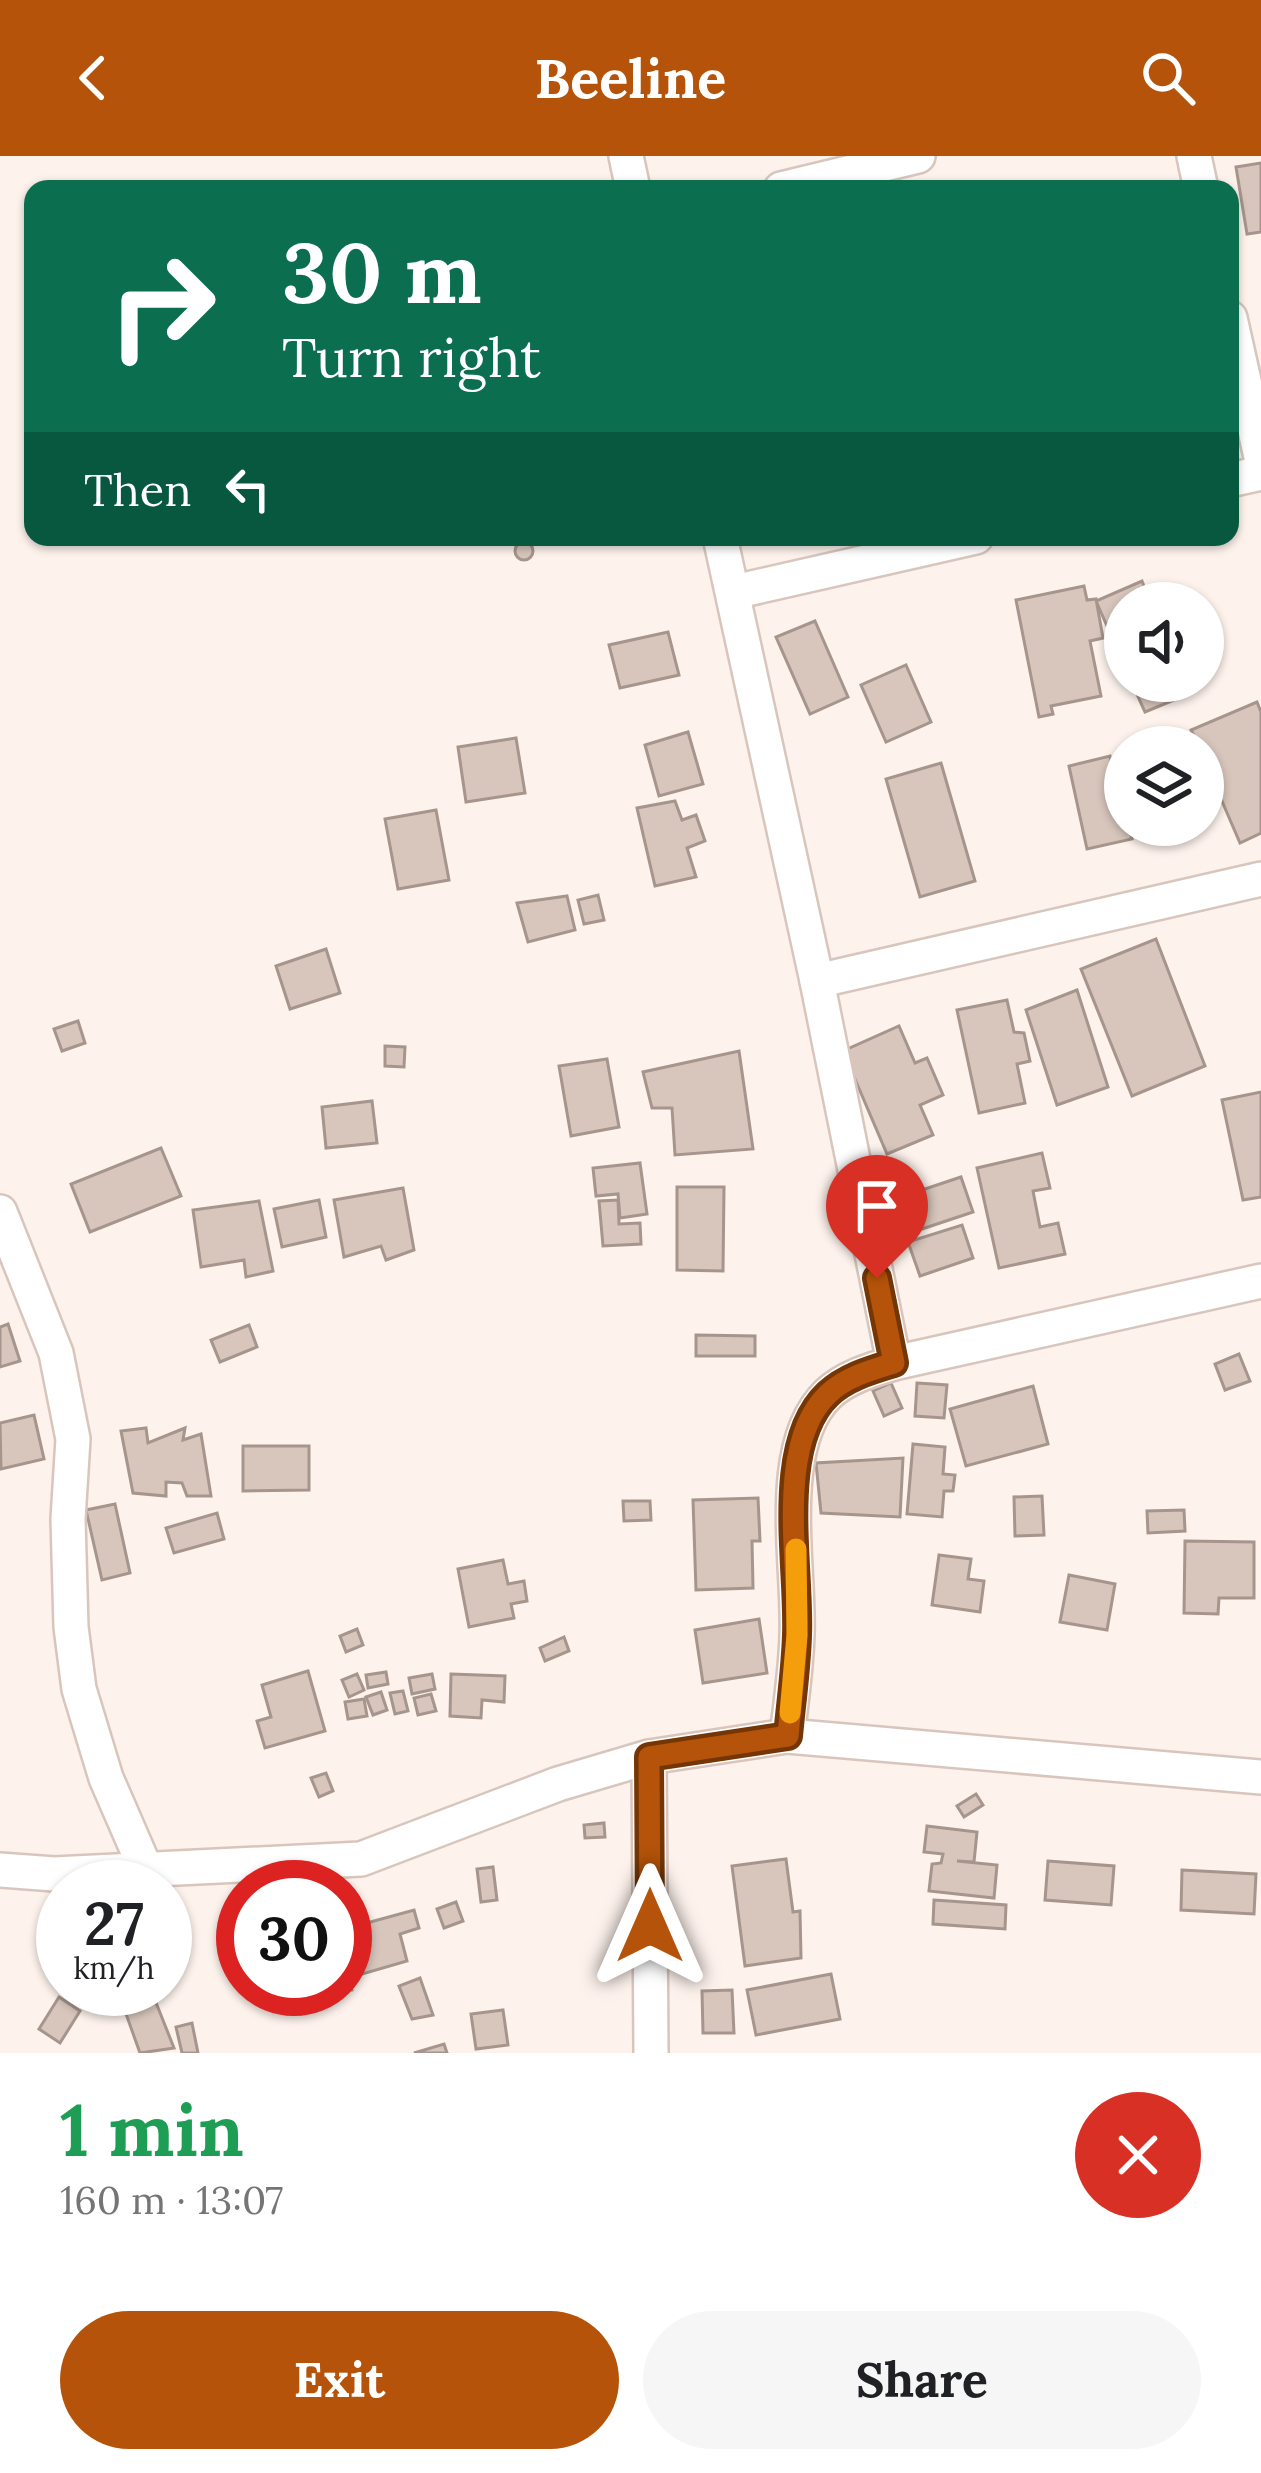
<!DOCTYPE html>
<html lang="en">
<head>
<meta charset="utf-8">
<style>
	body { margin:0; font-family:Lora,serif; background:#f6f6f6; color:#202124; height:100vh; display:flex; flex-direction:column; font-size:45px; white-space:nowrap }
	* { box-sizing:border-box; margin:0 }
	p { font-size:39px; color:#757577 }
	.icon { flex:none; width:66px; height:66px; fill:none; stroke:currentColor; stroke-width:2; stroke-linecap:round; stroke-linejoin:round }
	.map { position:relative; height:1897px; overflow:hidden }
	.side { display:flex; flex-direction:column; background:#fff; flex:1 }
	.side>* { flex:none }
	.top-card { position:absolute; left:24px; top:24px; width:1215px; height:366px; border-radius:24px; box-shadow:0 3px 9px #0004; background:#0b6e4f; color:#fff; overflow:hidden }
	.buttons { position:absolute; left:1104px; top:426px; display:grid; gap:24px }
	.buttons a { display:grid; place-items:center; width:120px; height:120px; border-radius:50%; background:#fff; box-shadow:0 3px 9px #0004; font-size:60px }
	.speed { position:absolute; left:36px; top:1704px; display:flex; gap:24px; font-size:60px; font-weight:700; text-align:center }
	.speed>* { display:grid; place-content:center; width:156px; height:156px; border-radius:50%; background:#fff; box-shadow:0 3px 9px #0004; line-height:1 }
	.speed small { font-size:30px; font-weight:400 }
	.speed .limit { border:18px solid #d22; background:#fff; color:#111 }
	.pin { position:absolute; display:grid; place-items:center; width:102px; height:102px; color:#fff; margin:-123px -51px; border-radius:50% 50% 50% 0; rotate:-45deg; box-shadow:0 0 12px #0007 }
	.pin .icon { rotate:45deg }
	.me { position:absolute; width:132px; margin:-66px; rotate:0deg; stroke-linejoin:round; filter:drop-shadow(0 0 9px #0008) }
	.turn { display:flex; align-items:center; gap:42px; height:252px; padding:0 60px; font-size:54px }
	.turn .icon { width:156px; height:156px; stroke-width:2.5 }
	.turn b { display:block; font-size:84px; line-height:102px }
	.then { display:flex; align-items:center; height:114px; padding:0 60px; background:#0003; gap:24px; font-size:45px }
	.round { display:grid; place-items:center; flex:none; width:126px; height:126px; border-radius:63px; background:#f6f6f6 }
	.overview { display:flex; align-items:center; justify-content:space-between; height:204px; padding:0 60px }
	h1 { font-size:72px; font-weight:700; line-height:90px; color:#1e9e55 }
	.button { display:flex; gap:24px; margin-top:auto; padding:24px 60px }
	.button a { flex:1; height:138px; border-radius:72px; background:#b45309; color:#fff; font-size:48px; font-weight:700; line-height:138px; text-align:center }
	.button a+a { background:#f6f6f6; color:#202124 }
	header { display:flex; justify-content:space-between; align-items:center; height:156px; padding:0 60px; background:#b45309; color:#fff; font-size:54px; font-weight:700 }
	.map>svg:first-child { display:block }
	.building { fill:#d8c6bc; stroke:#a6958c; stroke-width:3 }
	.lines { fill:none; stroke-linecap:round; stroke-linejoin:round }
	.minor-casing { stroke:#d8c6bd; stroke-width:38 }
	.minor { stroke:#fff; stroke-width:33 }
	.route-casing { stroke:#753606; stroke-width:30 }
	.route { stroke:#b45309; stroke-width:21 }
	.slow { stroke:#f59e0b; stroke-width:21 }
</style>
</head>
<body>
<header><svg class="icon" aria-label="back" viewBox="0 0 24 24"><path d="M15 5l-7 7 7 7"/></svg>Beeline<svg class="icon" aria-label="search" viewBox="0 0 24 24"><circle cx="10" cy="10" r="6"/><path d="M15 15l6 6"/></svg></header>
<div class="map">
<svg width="1261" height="1897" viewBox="0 0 1261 1897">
	<rect width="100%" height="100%" fill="#fdf2ec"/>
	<g class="building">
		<path d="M1261 7V76L1247 78 1236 11Z"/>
		<circle cx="524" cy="395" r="9"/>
		<path d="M1142 425 1151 447H1125V511L1096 445Z"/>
		<path d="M1084 430 1087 444 1096 443 1103 482 1090 485 1101 540 1051 550 1053 558 1039 561 1016 444Z"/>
		<path d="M815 465 848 541 810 558 776 481Z"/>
		<path d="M668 476 679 519 620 532 609 489Z"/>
		<path d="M906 509 931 566 886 586 861 529Z"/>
		<path d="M1131 525H1185L1191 537 1145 556Z"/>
		<path d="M1257 546 1261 556V677L1240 687 1203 601V591H1199L1191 574Z"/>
		<path d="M688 576 703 628 659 640 645 589Z"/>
		<path d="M516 582 525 637 466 646 458 591Z"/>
		<path d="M1110 600 1121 647 1125 646V669L1138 670 1129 672 1132 683 1087 693 1069 610Z"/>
		<path d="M941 607 975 725 920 741 886 623Z"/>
		<path d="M675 645 682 664 696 659 705 685 687 692 696 721 655 730 637 652Z"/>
		<path d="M436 654 449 724 398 733 385 663Z"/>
		<path d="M598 739 604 764 584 768 578 744Z"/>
		<path d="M567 740 575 774 528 786 517 747Z"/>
		<path d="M1156 783 1205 910 1132 940 1081 813Z"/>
		<path d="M326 793 340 837 290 853 276 810Z"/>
		<path d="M1077 834 1108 931 1057 949 1026 854Z"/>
		<path d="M1007 844 1014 876 1024 877 1030 905 1017 908 1025 947 979 957 957 854Z"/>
		<path d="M78 865 85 887 62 895 54 873Z"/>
		<path d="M899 870 915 907 927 902 943 939 920 949 933 979 887 998 843 895Z"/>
		<path d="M385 890 405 891 404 911 385 910Z"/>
		<path d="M739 895 753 993 675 999 672 952H652L643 916Z"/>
		<path d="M607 903 619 971 571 980 559 910Z"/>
		<path d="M1261 936V1041L1243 1044 1222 944Z"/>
		<path d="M372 945 377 987 326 992 322 951Z"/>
		<path d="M161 992 181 1040 90 1076 71 1028Z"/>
		<path d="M1042 997 1050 1032 1033 1035 1040 1071 1058 1067 1065 1098 999 1112 977 1012Z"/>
		<path d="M640 1007 647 1058 620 1062 618 1038 596 1040 593 1012Z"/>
		<path d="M961 1021 973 1056 910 1077 898 1042Z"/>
		<path d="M677 1031H724L723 1115 677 1114Z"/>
		<path d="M403 1032 414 1094 386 1104 381 1090 344 1101 334 1044Z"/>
		<path d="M319 1044 326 1081 282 1091 274 1053Z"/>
		<path d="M618 1044 619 1068 640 1067 641 1088 603 1090 599 1045Z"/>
		<path d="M259 1045 273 1115 246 1121 244 1104 201 1111 193 1054Z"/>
		<path d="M962 1069 973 1102 920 1120 908 1086Z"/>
		<path d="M8 1168 20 1205 0 1211V1171Z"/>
		<path d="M249 1169 257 1191 220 1206 211 1184Z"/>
		<path d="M696 1179 755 1180V1200H696Z"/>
		<path d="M1239 1198 1250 1225 1225 1234 1215 1208Z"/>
		<path d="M891 1227 902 1252 884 1260 873 1235Z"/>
		<path d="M917 1227 947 1229 944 1262 915 1260Z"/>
		<path d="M1033 1230 1048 1288 966 1310 950 1253Z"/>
		<path d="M34 1259 44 1303 1 1313 0 1267Z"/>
		<path d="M146 1272 148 1287 185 1272 183 1284 201 1278 211 1340H187L182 1327 166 1326V1340L133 1337 121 1275Z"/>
		<path d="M913 1288 945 1291 943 1318 955 1319 953 1335H944L942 1361 907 1358Z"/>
		<path d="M243 1290H309V1334L243 1335Z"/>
		<path d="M903 1302 900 1361 821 1357 816 1307Z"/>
		<path d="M1042 1340 1044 1379 1015 1380 1014 1341Z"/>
		<path d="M758 1342 760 1385H752L753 1432 696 1434 693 1344Z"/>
		<path d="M623 1345H650L651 1364 624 1365Z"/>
		<path d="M115 1348 130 1417 102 1424 86 1354Z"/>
		<path d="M1184 1354 1185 1375 1148 1377 1147 1355Z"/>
		<path d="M217 1357 224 1383 174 1397 166 1372Z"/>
		<path d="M1185 1385 1254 1386V1442H1219L1218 1458 1184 1457Z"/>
		<path d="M939 1399 971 1403 968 1423 984 1425 980 1456 932 1449Z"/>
		<path d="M503 1404 508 1428 524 1425 527 1445 511 1448 514 1462 469 1471 458 1413Z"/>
		<path d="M1069 1419 1115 1428 1107 1474 1060 1466Z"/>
		<path d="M759 1463 767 1517 703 1527 695 1474Z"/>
		<path d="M357 1473 363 1489 346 1496 340 1480Z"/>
		<path d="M564 1481 569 1495 545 1505 540 1492Z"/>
		<path d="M308 1515 325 1575 265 1592 257 1565 271 1561 262 1529Z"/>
		<path d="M386 1516 388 1528 368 1532 366 1519Z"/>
		<path d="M357 1518 364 1534 349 1541 342 1524Z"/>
		<path d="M432 1518 435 1533 412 1538 409 1522Z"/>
		<path d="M451 1518 505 1520 504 1546 482 1544 481 1562 450 1560Z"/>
		<path d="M403 1535 408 1555 395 1558 390 1537Z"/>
		<path d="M381 1536 387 1554 373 1559 366 1541Z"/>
		<path d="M431 1538 436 1555 418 1559 414 1542Z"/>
		<path d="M364 1543 367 1560 348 1563 345 1546Z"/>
		<path d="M326 1617 333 1635 319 1641 311 1622Z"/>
		<path d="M976 1638 983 1649 964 1661 957 1650Z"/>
		<path d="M604 1667 605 1681 585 1682 584 1669Z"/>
		<path d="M927 1670 977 1676 974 1706 957 1705 997 1709 994 1742 929 1735 932 1708 941 1707 943 1698 924 1696Z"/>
		<path d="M786 1703 793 1756 800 1755 801 1802 745 1810 732 1710Z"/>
		<path d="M1048 1705 1114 1710 1111 1749 1045 1744Z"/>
		<path d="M493 1711 497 1744 481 1746 477 1713Z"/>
		<path d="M1182 1714 1256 1718 1254 1758 1181 1754Z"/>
		<path d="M934 1744 1006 1749 1005 1773 933 1768Z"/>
		<path d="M456 1746 463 1765 444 1772 437 1753Z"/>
		<path d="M414 1754 419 1772 400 1778 407 1805 359 1819 351 1792 345 1794V1773Z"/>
		<path d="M349 1807 352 1834 332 1836 331 1833H345V1808Z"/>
		<path d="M831 1818 840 1863 756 1879 747 1834Z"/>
		<path d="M420 1822 433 1859 412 1863 399 1830Z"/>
		<path d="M732 1834 734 1877H703L702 1835Z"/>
		<path d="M59 1841 80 1855 60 1887 39 1873Z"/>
		<path d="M155 1844 174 1892 140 1897 125 1855Z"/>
		<path d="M503 1854 508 1889 476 1893 471 1858Z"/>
		<path d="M192 1867 198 1897H182L176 1871Z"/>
		<path d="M444 1888 447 1897H414Z"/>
	</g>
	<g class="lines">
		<defs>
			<g id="minor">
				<path d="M626 0 633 33"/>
				<path d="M1194 0 1201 33"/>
				<path d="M781 33 918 0"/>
				<path d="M1230 162 1261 301"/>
				<path d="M1230 324 1261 317"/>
				<path d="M720 381 817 825 894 1207C871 1214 846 1221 828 1238 774 1290 800 1411 797 1479 796 1513 791 1547 787 1580"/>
				<path d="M734 436 976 381"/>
				<path d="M817 825 1261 723"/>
				<path d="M0 1056 56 1197 73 1283 68 1363 71 1471 79 1533 106 1622 146 1714"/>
				<path d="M894 1207 1261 1125"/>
				<path d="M649 1601 651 1897"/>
				<path d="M0 1714 54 1718 361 1703 558 1628 649 1601 787 1580 1261 1621"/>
			</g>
		</defs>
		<use href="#minor" class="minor-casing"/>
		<use href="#minor" class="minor"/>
	</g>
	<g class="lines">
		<defs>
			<path id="route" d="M650 1770 649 1601 788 1580C791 1547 796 1513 797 1479 800 1411 774 1289 828 1238 846 1221 871 1214 894 1207L877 1122"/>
		</defs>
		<use href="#route" class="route-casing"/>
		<use href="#route" class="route"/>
		<path class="slow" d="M790 1557 797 1479 796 1393"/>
	</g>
</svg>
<div class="buttons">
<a><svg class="icon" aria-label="sound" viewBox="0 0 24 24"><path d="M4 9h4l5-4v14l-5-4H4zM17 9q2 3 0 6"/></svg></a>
<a><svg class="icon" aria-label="layers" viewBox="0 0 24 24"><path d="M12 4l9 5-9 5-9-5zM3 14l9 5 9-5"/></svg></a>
</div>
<div class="speed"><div>27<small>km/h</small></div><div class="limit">30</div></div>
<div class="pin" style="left:877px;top:1122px;background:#d93025"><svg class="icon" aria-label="arrive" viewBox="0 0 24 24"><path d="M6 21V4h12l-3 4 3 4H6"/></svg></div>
<svg class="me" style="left:650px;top:1770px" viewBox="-20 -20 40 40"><path d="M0-17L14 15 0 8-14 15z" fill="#b45309" stroke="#fff" stroke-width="4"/></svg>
<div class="top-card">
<div class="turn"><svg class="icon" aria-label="right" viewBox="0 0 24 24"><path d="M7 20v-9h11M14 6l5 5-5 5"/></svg><div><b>30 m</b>Turn right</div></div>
<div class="then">Then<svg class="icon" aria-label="left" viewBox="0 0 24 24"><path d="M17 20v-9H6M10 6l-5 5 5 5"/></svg></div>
</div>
</div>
<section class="side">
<div class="overview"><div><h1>1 min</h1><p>160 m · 13:07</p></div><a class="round" style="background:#d93025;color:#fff"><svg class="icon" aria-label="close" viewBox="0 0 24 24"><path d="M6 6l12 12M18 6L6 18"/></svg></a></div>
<div class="button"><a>Exit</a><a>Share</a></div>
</section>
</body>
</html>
